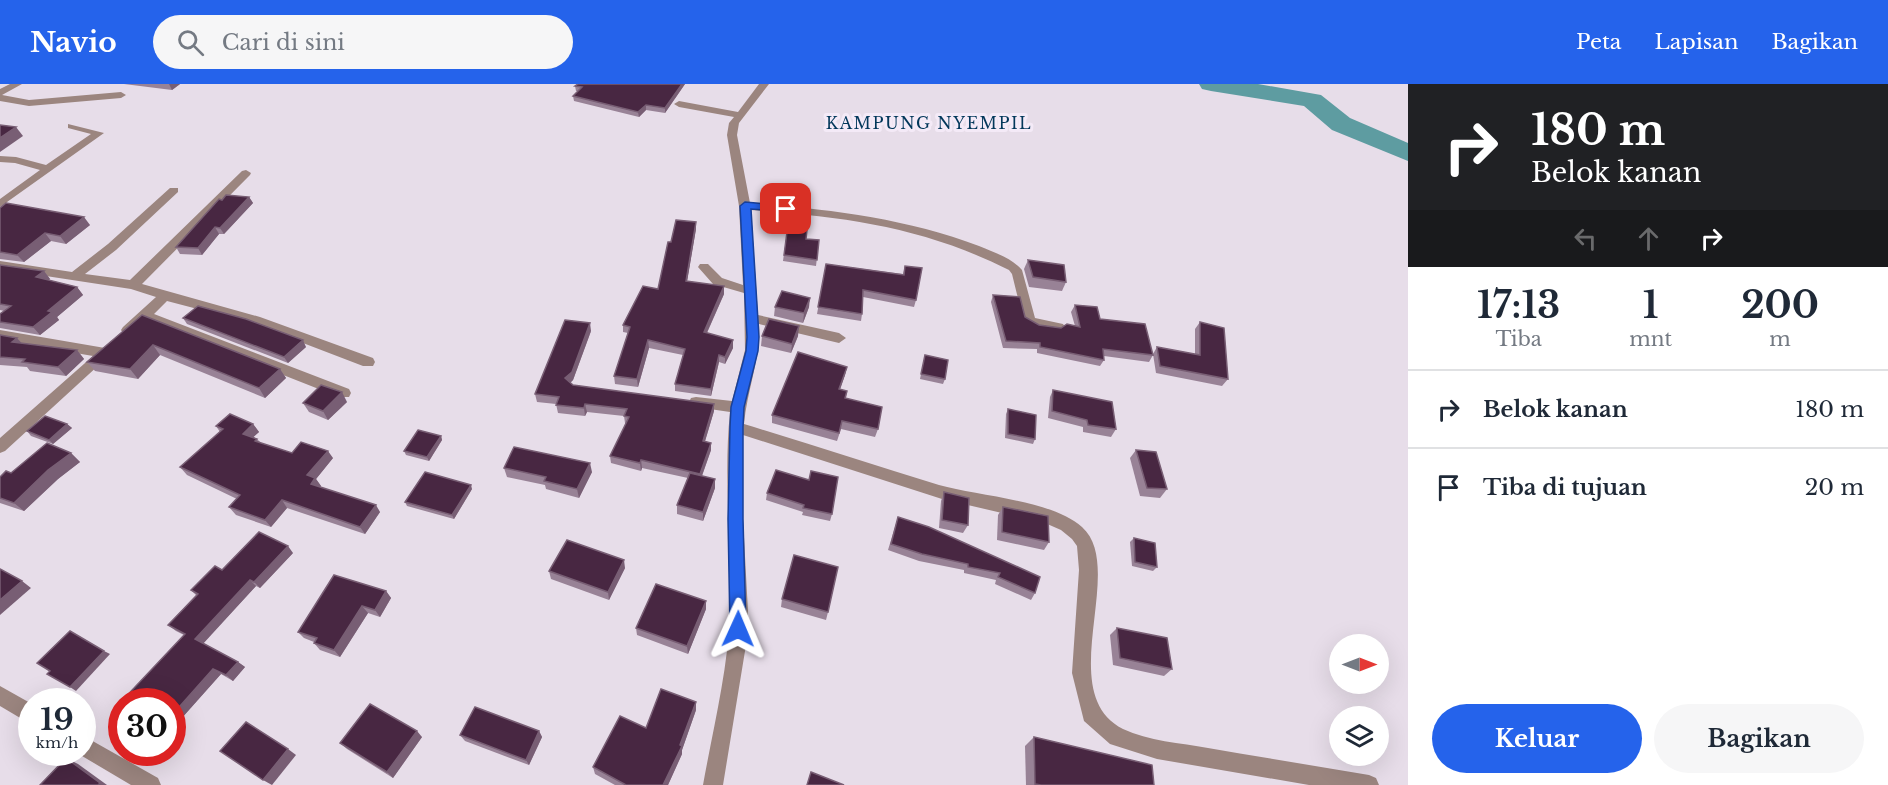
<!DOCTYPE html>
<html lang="id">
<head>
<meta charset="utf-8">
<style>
	body { margin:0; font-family:"Libre Baskerville",serif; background:#f6f6f7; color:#1f2937; height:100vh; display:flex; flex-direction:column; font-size:22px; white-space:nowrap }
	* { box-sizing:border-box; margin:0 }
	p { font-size:20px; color:#747a83 }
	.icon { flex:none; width:33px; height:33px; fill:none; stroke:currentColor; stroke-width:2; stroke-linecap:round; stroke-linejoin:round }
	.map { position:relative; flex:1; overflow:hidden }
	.drawer { display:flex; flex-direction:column; background:#fff; width:480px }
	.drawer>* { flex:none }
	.banner { background:#202124; color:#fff; overflow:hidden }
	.needle { width:39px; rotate:90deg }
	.buttons { position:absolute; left:1329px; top:550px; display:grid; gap:12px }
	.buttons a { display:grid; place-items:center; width:60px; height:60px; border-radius:50%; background:#fff; box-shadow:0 6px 24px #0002; font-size:30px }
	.speed { position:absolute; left:18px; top:604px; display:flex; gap:12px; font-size:30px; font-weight:700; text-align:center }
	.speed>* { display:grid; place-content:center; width:78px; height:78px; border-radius:50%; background:#fff; box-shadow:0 6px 24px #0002; line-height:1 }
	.speed small { font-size:15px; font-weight:400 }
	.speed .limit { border:9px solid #d22; background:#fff; color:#111 }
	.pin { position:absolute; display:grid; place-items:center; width:51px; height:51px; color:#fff; margin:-26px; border-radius:12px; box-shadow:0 3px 9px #0006 }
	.me { position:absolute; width:66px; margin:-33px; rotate:1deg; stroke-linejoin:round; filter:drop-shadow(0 0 4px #0008) }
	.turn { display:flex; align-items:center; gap:21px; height:126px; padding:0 24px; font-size:27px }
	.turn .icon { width:78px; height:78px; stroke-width:2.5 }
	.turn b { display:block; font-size:42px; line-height:51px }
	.lanes { display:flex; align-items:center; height:57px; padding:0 24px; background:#0003; justify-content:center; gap:30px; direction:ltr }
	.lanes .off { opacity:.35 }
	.eta { display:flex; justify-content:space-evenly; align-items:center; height:102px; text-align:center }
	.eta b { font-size:36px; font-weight:800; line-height:42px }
	.action { display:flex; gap:12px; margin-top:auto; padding:12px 24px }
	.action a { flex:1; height:69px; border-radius:36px; background:#2563eb; color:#fff; font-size:24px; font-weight:800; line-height:69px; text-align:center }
	.action a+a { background:#f6f6f7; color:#1f2937 }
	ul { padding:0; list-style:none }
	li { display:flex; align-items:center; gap:18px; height:78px; padding:0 24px; border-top:2px solid #e0e1e3 }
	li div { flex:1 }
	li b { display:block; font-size:22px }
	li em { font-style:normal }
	header { display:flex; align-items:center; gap:36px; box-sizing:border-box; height:84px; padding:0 30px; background:#2563eb; color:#fff }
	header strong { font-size:28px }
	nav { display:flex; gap:33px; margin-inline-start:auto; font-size:21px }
	.search { width:420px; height:54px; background:#f6f6f7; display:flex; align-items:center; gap:15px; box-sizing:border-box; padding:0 21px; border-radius:33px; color:#747a83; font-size:22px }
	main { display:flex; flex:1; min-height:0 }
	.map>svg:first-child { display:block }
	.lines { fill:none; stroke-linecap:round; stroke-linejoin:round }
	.river { fill:#5e9ca1; fill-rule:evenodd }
	.minor { fill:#9b857f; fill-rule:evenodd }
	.wall { fill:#988296 }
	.shaded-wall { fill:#785e74 }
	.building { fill:#482742; stroke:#785e74; stroke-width:1.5 }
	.route { fill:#2563eb; stroke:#184099; stroke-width:1.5 }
	.labels { text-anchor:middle; stroke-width:6; stroke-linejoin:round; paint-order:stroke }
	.far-neighbourhood-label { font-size:16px; letter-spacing:1.5px; fill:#02375a; stroke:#f4eaf7 }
</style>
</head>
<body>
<header>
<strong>Navio</strong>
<div class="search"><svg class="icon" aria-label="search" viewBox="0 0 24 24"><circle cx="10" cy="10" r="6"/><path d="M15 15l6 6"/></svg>Cari di sini</div>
<nav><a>Peta</a><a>Lapisan</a><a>Bagikan</a></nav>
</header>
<main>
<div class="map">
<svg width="1408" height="701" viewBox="0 0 1408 701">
	<rect width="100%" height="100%" fill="#e7dde9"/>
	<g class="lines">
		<path class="river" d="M1199 0H1258L1321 11 1350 34 1408 59V77L1332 46 1304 22 1211 7 1202 5Z"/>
		<g class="minor">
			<path d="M10 0H22L2 11 29 16 121 8 126 11 121 14 29 22 0 17V5Z"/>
			<path d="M759 0H769L739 39 737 51 750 119C828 125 905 134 979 162 993 168 1012 174 1022 186L1035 234 1063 240 1065 243 1058 248 1036 245 1024 239 1012 190 1009 186C923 143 845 133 751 126L758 231 839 249 846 254 839 259 759 240C761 274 747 306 744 340 809 360 874 381 939 401 978 412 1052 416 1082 443 1128 484 1052 609 1123 645 1148 657 1181 659 1208 664 1261 673 1315 682 1369 691L1376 694 1379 701H1309L1157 675 1110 660 1084 637 1072 589 1079 486 1077 462 1072 455 1061 446 1045 439 942 415 743 351V435L748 528 746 561 723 701H703C713 645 728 586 730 529 732 462 723 395 730 328L696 323 691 322 689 318 691 314 696 313 732 317 745 266 744 209 713 200 698 183 700 180H708L722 194 743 201 739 122 727 51 729 39 734 33 679 23 674 20 679 17 738 28Z"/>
			<path d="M68 40 104 49 0 123V115L40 86 15 79 0 78V72L16 73 46 81 91 50 68 44Z"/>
			<path d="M246 86 251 89 250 91 142 200 260 233 373 274 375 278 373 282H363L251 239 167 217 154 230 349 305 351 309 349 313H339L146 237 133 249H123L121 246 123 243 156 213 131 205 0 185V177L72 188 108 160 170 104H178V108L116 166 85 190 130 196 242 87Z"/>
			<path d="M0 246 105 264 112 269 5 367 0 369V354L93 272 0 256Z"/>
			<path d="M0 602 32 620V641L0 622Z"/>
			<path d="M82 651 158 694 161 701H131L77 669H82Z"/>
		</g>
	</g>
	<g class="wall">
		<path d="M124 0H180L172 6Z"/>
		<path d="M578 0H685L665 29 646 26 639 33 574 17 573 12 578 7H576L575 2Z"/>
		<path d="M249 113 253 119 224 150H219L202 171 180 170 176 163Z"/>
		<path d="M0 124 90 141 66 160 51 157 24 178 0 175Z"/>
		<path d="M790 125 806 155 819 156 816 182 783 177Z"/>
		<path d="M696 145 687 197 724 210 707 249 733 264 725 280 719 278 711 312 675 307V300L683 271 649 264 638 303 615 300 614 292 628 249 623 248V241L658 205 671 158Z"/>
		<path d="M1028 176 1066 198 1062 207 1029 203 1024 185Z"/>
		<path d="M826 180 903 190 905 182 916 216 914 223 863 213 862 230 861 237 817 230Z"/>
		<path d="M0 181 44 187 50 195 49 196 77 203 83 211 57 233 59 236 40 251 0 244V230L4 227 0 226Z"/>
		<path d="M993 211 1025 233 1039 241 1061 244 1075 242 1071 228 1075 221 1100 235 1153 271 1149 278 1104 272V276L1100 282 1037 269V265L1003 264 991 218Z"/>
		<path d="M775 223H809L803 239 774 232Z"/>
		<path d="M142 231 280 285 286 294 265 314 160 271 138 295 95 287 87 278Z"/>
		<path d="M183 234 306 263 288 279 187 240Z"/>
		<path d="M1200 238 1228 295 1222 302 1156 289 1153 270 1157 263 1195 270V245Z"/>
		<path d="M591 247 573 296 570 299 573 301 714 320V327L705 357 711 359V366L702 392 715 395V404L703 437 677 430V421L688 394 642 384 641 387 611 379 610 372 626 340 625 339 624 332 587 328 585 332 558 329 556 320 537 318 535 310Z"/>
		<path d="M0 251 17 254 21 259 77 266 84 275 66 292 30 287 27 283 0 281Z"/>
		<path d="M762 252H798L791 269 761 262Z"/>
		<path d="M925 271 945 295 943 300 920 295Z"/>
		<path d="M847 283 845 291 840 306 847 307 846 314 878 345 875 353 841 345 837 357 772 339V331Z"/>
		<path d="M1053 306 1116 345 1111 353 1083 348V343L1048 334 1050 313Z"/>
		<path d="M347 318 328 336 309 328 303 319Z"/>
		<path d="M1008 325 1035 355 1033 360 1005 354 1006 330Z"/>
		<path d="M67 340 72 344 53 360 31 352 27 347Z"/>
		<path d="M253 340 259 348 253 353 257 355 261 359 292 369 333 374 316 395 321 402 320 403 380 428 365 450 287 424 271 443 236 431 229 423 237 415 187 391 180 383 220 348 216 342Z"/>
		<path d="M441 352 442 356 429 377 406 371 404 367Z"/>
		<path d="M1136 366 1167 405 1160 414 1140 412 1130 374Z"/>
		<path d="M71 369 80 378 58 395 24 427 0 419V393Z"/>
		<path d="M504 384 592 388 579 414 546 405 545 401 507 393Z"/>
		<path d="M776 386 832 430 830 437 802 431 803 428 766 416 767 409Z"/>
		<path d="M472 405 454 435 407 422 405 418Z"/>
		<path d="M944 408 968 441 963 449 939 444 941 417Z"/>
		<path d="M1003 423 1049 458 1044 466 997 456 998 431Z"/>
		<path d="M898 433 1035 509 1031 516 995 500 996 496 964 489V486L919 477 888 466Z"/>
		<path d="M1134 454 1157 483 1153 487 1132 482 1130 458Z"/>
		<path d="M293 469 260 504 256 502 203 559 238 578 245 583 233 597 221 590 172 645 184 551 176 547 168 541 196 511 191 506 222 486Z"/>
		<path d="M625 484 609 516 551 495 549 487Z"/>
		<path d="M386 507 391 514 380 533 368 529 340 573 320 566 314 559V558L304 554 298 548Z"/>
		<path d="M782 515 828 528 826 536 781 523Z"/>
		<path d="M706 517V525L688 570 637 551 636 544Z"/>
		<path d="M1117 544 1172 585 1164 592 1113 581 1110 551Z"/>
		<path d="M696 626 682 666V670L668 701H615L595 690 593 683 646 644Z"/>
		<path d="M539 647 542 653 529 681 465 657 460 651Z"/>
		<path d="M422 653 393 694 347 665 340 659Z"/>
		<path d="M1034 653 1154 701H1026L1025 662Z"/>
	</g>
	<g class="shaded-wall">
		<path d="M169 0H180L172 6Z"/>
		<path d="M682 0H685L665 29V24Z"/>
		<path d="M646 21V26L639 33 638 28Z"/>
		<path d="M16 43 23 52 0 68V54Z"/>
		<path d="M249 113 253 119 224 150 220 144Z"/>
		<path d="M84 133 90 141 66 160 60 152Z"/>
		<path d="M696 138V145L686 204V197Z"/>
		<path d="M215 143 219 150 202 171 198 164Z"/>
		<path d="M45 149 51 157 24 178 17 171Z"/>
		<path d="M44 187 50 195 43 201 36 193Z"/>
		<path d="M724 202V210L704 255V248Z"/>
		<path d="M77 203 83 211 57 233 59 236 40 251 33 243 48 227Z"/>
		<path d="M810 214 809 223 803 239 804 229Z"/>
		<path d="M590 239 591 247 573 296 567 302 565 294Z"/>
		<path d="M799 242 798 252 791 269 792 260Z"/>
		<path d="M17 254 25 263 12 258Z"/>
		<path d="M303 256 306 263 288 279 284 273Z"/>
		<path d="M648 256 649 264 638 303 637 295Z"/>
		<path d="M733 256V264L725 280V273Z"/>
		<path d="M153 261 160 271 138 295 130 285Z"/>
		<path d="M77 266 84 275 66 292 58 283Z"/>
		<path d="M719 271V278L711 312V305Z"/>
		<path d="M847 283 845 291 837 313 839 305Z"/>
		<path d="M280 285 286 294 265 314 259 304Z"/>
		<path d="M342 308 347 318 328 336 323 327Z"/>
		<path d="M585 320 587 328 585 332 584 324Z"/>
		<path d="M714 320V327L703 364V357Z"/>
		<path d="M67 340 72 344 53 360 49 356Z"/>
		<path d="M253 340 259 348 248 358 243 350Z"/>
		<path d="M441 352 442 356 429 377 427 373Z"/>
		<path d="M711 359V366L700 397V390Z"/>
		<path d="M328 367 333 374 316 395 321 402 316 407 311 400 307 391Z"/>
		<path d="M71 369 80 378 58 395 24 427 14 419 48 386Z"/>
		<path d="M641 376 642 384 641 387 640 379Z"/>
		<path d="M590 379 592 388 579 414 577 405Z"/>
		<path d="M715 395V404L703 437V428Z"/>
		<path d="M471 401 472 405 454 435 452 431Z"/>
		<path d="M282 416 287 424 271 443 265 436Z"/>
		<path d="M376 421 380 428 365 450 360 443Z"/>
		<path d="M288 462 293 469 260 504 254 498Z"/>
		<path d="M624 476 625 484 609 516 608 508Z"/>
		<path d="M250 496 256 502 202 561 195 555Z"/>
		<path d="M22 497 31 504 0 531V516Z"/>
		<path d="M386 507 391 514 380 533 375 526Z"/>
		<path d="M706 517V525L688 570 687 562Z"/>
		<path d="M362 522 368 529 340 573 334 566Z"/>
		<path d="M104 567 110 570 76 607 70 603Z"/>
		<path d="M238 578 245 583 233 597 226 591Z"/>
		<path d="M213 585 221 590 172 645V631Z"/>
		<path d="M696 618V626L682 666V670L668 701H663L680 661Z"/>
		<path d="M417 647 422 653 393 694 387 688Z"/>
		<path d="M539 647 542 653 529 681 526 676Z"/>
		<path d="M288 665 296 671 272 701 263 696Z"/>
		<path d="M66 674 78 680 107 701H98Z"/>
	</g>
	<g class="building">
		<path d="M578 0H682L665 24 646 21 638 28 573 12 582 3 575 2Z"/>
		<path d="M0 41 16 43 0 54Z"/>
		<path d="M226 111 249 113 220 144 215 143 198 164 176 163 219 115 222 116Z"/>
		<path d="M6 119 84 133 60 152 45 149 17 171 0 168V124Z"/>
		<path d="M790 125 809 127 806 155 819 156 817 176 784 171Z"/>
		<path d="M676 136 696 138 686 197 724 202 704 248 733 256 725 273 719 271 711 305 675 300 685 265 648 256 637 295 614 292 630 243 623 241 643 202 658 205 668 158H671Z"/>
		<path d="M1028 176 1064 181 1066 198 1033 193Z"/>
		<path d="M826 180 904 191 905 182 922 184 916 216 863 206 862 230 818 223Z"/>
		<path d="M0 181 44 187 36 193 77 203 48 227 52 228 33 243 0 238V230L11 222 0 220Z"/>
		<path d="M782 207 810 214 804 229 775 223Z"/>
		<path d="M993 211 1020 213 1025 233 1039 241 1061 244 1067 240 1080 243 1075 221 1097 223 1100 235 1145 240 1153 271 1103 265 1104 276 1040 263V259L1006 257Z"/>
		<path d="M198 222 246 235 303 256 284 273 183 234Z"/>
		<path d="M142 231 280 285 259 304 153 261 130 285 87 278Z"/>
		<path d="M769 235 799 242 792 260 762 252Z"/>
		<path d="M565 236 590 239 572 288 565 294 573 301 714 320 703 357 711 359 700 390 641 376 640 379 610 372 629 333 624 332 627 325 585 320 584 324 556 321 559 313 535 310Z"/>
		<path d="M1200 238 1224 244 1228 295 1160 282 1157 263 1200 271Z"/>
		<path d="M0 251 17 254 12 258 77 266 58 283 22 278 25 275 0 273Z"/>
		<path d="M798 268 847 283 839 305 847 307 845 314 882 323 878 345 842 337 839 349 772 331Z"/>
		<path d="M925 271 948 276 945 295 921 290Z"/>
		<path d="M321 301 342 308 323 327 303 319Z"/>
		<path d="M1053 306 1112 318 1116 345 1088 341 1087 336 1052 327Z"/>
		<path d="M1008 325 1036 331 1035 355 1008 350Z"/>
		<path d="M230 330 253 340 243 350 257 355 255 357 292 369 301 358 328 367 307 391 315 394 311 400 376 421 360 443 282 416 265 436 229 423 240 411 180 383 223 345 216 342Z"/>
		<path d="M45 332 67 340 49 356 27 347Z"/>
		<path d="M418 346 441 352 427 373 404 367Z"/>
		<path d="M47 359 71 369 48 386 14 419 0 414V393L6 387 11 389Z"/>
		<path d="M514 363 590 379 577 405 544 397 546 393 504 384Z"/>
		<path d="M1136 366 1156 368 1167 405 1147 404Z"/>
		<path d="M776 386 809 396 811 387 838 393 832 430 803 424 804 421 767 409Z"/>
		<path d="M425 388 471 401 452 431 405 418Z"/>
		<path d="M690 389 715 395 703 428 677 421Z"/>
		<path d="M944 408 969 414 968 441 942 436Z"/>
		<path d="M1003 423 1048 432 1049 458 1002 448Z"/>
		<path d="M898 433 929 443 1040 493 1035 509 998 493 1000 489 968 483V480L922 470 891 460Z"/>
		<path d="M259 448 288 462 254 498 250 496 195 555 238 578 226 591 213 585 172 631V618H122V622L118 621 185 550 168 541 198 510 191 506 215 482 222 486Z"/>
		<path d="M1134 454 1155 459 1157 483 1135 478Z"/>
		<path d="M567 456 624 476 608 508 549 487Z"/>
		<path d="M794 471 838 483 828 528 782 515Z"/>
		<path d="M0 485 22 497 0 516Z"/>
		<path d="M334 491 386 507 375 526 362 522 334 566 314 559 317 554 298 548Z"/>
		<path d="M656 500 706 517 687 562 636 544Z"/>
		<path d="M1117 544 1167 554 1172 585 1120 574Z"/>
		<path d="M70 547 104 567 70 603 47 590 50 587 37 579Z"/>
		<path d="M661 605 696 618 680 661 682 662 663 701H626L593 683 620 632 646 644Z"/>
		<path d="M370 620 417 647 387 688 340 659Z"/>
		<path d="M475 623 539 647 526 676 460 651Z"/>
		<path d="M246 638 288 665 263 696 220 667Z"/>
		<path d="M1034 653 1152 681 1154 701H1041L1035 700Z"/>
		<path d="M66 674 100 699 98 701H40Z"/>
		<path d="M811 688 844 701H807Z"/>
	</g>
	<path class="route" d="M745 118 786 122 791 125 786 128 751 125 759 253 758 267 744 323 743 343V435L746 545 744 550 738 552 732 550 730 545 728 435 730 343 731 323 746 267 747 253 740 122Z"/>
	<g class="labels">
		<g class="far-neighbourhood-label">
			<text x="929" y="45">KAMPUNG NYEMPIL</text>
		</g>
	</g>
</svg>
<div class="buttons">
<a><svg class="needle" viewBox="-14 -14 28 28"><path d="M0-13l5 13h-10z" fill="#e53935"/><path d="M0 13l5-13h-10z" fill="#747a83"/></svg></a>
<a><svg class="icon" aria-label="layers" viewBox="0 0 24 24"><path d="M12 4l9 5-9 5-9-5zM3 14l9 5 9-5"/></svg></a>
</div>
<div class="speed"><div>19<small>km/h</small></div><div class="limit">30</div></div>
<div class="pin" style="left:786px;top:125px;background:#d93025"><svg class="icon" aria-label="arrive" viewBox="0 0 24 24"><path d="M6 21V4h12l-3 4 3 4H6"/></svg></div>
<svg class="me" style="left:738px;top:545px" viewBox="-20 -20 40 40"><path d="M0-17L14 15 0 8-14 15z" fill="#2563eb" stroke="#fff" stroke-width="4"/></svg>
</div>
<section class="drawer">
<div class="banner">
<div class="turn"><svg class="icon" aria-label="right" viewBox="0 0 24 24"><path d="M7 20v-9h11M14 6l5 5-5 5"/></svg><div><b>180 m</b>Belok kanan</div></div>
<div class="lanes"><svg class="icon off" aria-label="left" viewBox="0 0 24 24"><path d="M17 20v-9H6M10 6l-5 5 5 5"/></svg><svg class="icon off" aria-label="ahead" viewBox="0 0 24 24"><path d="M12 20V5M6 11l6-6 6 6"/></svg><svg class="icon" aria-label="right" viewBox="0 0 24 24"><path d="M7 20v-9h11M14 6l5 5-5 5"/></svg></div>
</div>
<div class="eta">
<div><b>17:13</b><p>Tiba</p></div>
<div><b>1</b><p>mnt</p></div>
<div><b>200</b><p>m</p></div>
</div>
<ul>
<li><svg class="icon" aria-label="right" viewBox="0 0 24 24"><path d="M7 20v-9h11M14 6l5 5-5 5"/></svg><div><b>Belok kanan</b></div><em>180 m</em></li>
<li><svg class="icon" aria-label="arrive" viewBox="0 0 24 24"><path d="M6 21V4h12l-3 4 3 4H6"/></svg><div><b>Tiba di tujuan</b></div><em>20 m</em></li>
</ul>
<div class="action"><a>Keluar</a><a>Bagikan</a></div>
</section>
</main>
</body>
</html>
